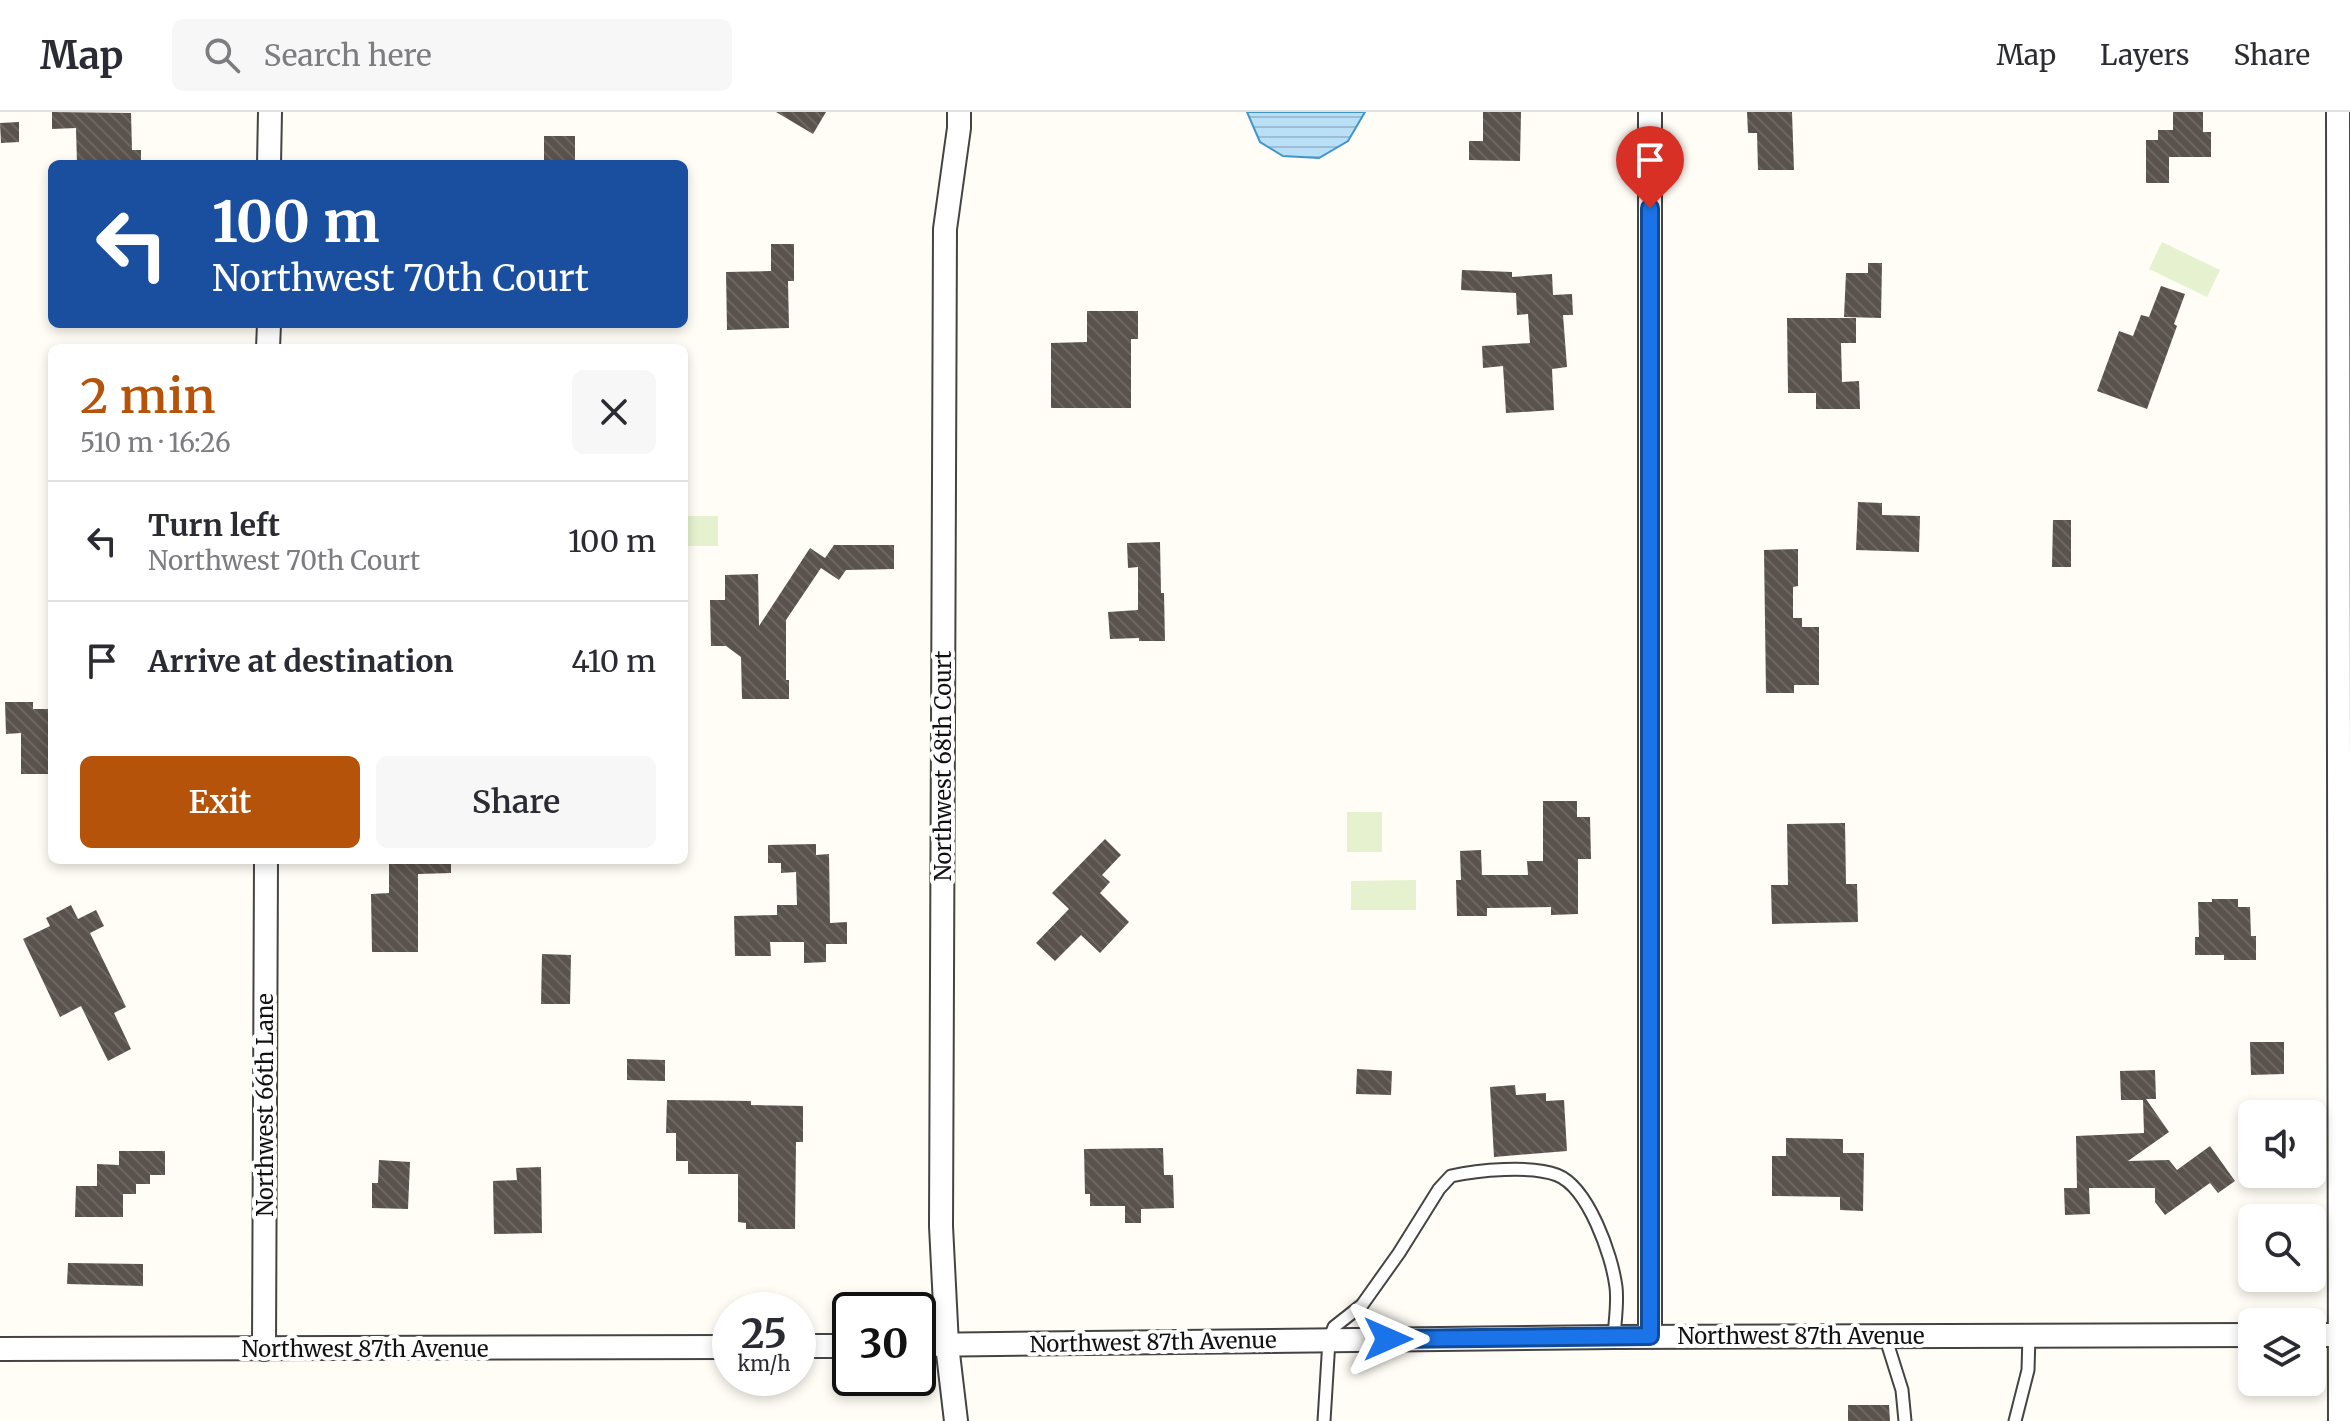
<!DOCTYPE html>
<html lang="en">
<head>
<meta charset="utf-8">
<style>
	body { margin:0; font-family:Merriweather,serif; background:#f7f7f7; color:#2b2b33; height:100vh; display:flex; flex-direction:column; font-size:30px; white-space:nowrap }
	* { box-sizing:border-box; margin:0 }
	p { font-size:26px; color:#7c7c81 }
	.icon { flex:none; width:44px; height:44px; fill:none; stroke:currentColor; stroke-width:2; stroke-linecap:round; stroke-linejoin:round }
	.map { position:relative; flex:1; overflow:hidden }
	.panel { position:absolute; left:48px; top:232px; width:640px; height:520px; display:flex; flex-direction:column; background:#fff; border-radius:12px; box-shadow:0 4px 12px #0003 }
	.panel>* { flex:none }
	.top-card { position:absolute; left:48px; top:48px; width:640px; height:168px; border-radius:12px; box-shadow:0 4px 12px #0003; background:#1a4fa0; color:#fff; overflow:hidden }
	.tools { position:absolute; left:2238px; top:988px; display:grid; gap:16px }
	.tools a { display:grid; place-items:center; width:88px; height:88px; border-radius:12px; background:#fff; box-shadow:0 4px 12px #0003; font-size:40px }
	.speed { position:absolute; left:712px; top:1180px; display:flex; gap:16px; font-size:40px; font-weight:700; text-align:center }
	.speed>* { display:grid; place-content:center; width:104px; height:104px; border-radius:50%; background:#fff; box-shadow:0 4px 12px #0003; line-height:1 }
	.speed small { font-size:20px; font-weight:400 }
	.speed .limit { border:4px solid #111; border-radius:12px; background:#fff; color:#111 }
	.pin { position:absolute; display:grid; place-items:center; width:68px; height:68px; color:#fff; margin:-82px -34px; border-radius:50% 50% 50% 0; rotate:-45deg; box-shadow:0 0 8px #0007 }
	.pin .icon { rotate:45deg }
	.me { position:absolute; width:88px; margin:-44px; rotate:90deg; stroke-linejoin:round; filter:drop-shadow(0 0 6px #0008) }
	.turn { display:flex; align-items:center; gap:28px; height:168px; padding:0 32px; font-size:36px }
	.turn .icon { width:104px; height:104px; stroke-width:2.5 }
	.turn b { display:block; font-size:56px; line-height:68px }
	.round { display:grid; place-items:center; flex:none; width:84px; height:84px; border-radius:12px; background:#f7f7f7 }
	.summary { display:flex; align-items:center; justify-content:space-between; height:136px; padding:0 32px }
	h1 { font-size:48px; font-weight:600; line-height:60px; color:#b45309 }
	.primary-button { display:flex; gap:16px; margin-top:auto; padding:16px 32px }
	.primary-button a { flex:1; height:92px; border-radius:12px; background:#b45309; color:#fff; font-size:32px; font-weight:600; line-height:92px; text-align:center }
	.primary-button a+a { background:#f7f7f7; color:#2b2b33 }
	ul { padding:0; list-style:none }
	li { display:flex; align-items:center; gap:24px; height:120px; padding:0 32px; border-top:2px solid #e1e1e2 }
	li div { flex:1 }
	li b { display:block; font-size:30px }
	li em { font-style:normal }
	header { display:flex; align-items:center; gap:48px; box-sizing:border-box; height:112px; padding:0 40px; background:#fff; border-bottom:2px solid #e1e1e2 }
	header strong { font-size:38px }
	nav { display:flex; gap:44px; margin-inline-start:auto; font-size:28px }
	.search { width:560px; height:72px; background:#f7f7f7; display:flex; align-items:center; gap:20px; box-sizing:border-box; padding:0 28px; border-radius:12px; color:#7c7c81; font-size:30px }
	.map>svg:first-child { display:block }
	.pitch { fill:#e6f2cf }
	.water { fill:url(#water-rules); stroke:#3f96cf; stroke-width:2 }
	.building { fill:url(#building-back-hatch) }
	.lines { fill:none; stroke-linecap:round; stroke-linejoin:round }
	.lane-casing { stroke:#444; stroke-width:15 }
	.street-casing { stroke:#444; stroke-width:26 }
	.lane { stroke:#fff; stroke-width:11 }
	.street { stroke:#fff; stroke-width:22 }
	.route-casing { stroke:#114b97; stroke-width:20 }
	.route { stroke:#1a73e8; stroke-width:14 }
	.labels { text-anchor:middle; stroke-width:8; stroke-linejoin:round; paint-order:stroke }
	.street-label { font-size:22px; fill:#111; stroke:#fff }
</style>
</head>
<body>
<header>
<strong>Map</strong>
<div class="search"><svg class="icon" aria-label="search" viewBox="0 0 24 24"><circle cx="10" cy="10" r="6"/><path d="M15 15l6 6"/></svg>Search here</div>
<nav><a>Map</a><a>Layers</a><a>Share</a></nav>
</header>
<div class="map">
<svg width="2350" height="1309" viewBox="0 0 2350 1309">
	<defs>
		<pattern id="water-rules" width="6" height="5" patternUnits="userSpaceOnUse" patternTransform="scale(2)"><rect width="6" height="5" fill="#b9e0f7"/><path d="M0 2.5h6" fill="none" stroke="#9ebfd3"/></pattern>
		<pattern id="building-back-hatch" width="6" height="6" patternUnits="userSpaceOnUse" patternTransform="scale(2)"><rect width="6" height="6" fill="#5a524d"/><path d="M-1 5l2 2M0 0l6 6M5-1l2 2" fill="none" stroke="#6d6662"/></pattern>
	</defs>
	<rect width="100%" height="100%" fill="#fffdf5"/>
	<g class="pitch">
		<path d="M2162 130 2220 158 2207 185 2149 157Z"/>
		<rect x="684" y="404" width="34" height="30"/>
		<rect x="1347" y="700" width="35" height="40"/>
		<path d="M1416 768V798H1351V769Z"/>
	</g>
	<path class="water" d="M1247 0H1365L1348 29 1319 46 1283 44 1260 30Z"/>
	<g class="building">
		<path d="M52 0 131 1 132 38H141V52H77L76 16 52 17Z"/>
		<path d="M776 0H826L813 22Z"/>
		<path d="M1483 0H1521L1520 49 1469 48V29H1483Z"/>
		<path d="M1747 0H1792L1794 58H1758L1757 21H1748Z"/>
		<path d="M2173 0H2203V20H2211V45H2169V71H2146V28H2158V18H2173Z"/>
		<path d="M19 10V30L1 31 0 11Z"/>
		<rect x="544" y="24" width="31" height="28"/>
		<path d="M771 132H794V169H788L789 216 727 218 726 160 771 159Z"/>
		<path d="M1868 151H1882L1881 206 1844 205 1846 161H1868Z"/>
		<path d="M1462 158 1512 160V165L1552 162 1553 183 1572 182 1573 203H1563L1567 255 1552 257 1554 298 1506 301 1503 254 1483 256 1482 234 1530 231 1528 202 1517 203 1516 181 1461 178Z"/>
		<path d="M2161 174 2185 182 2174 212 2177 214 2147 297 2097 279 2119 219 2133 224 2141 203 2149 205Z"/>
		<path d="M1087 199H1138V227H1131V296H1051V231L1087 230Z"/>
		<path d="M1787 206H1856V231H1841L1842 270 1859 269 1860 297H1816V281H1788Z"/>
		<path d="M1858 390 1882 391V403L1920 404 1919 440 1856 438Z"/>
		<path d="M2053 408H2071V455H2052Z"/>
		<path d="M1160 430 1161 481H1164L1165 529H1139V526L1110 527 1108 500 1138 498V455L1128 456 1127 431Z"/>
		<path d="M834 433H894V457L846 458 839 468 821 456 786 508V568H789V587H742L741 545 726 534H711L710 488H725V463L758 462 759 514 810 436 825 446Z"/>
		<path d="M1798 437V474L1793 475V506H1802V515H1819V573H1794V581H1766L1764 438Z"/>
		<path d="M5 590H33V597H52V662H21V621L6 622Z"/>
		<path d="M1543 689H1577V705H1590L1591 747H1578V802L1551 803V795L1487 796V804H1457L1456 768H1461L1460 739 1481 738 1482 763H1528L1527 749H1543Z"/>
		<path d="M1845 711 1846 772H1857L1858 810 1772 812 1771 773H1788L1787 712Z"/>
		<path d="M1105 727 1121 743 1102 763 1110 770 1100 781 1129 810 1100 841 1081 823 1055 849 1036 831 1069 797 1052 781Z"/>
		<path d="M816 732V743L829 742 830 811 847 810V832H826V850L804 851V830H770L771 844H735L734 804 777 803V793H797L796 760 781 761V751H768V733Z"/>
		<path d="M389 748H451V761L418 762V840H372L371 782 389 781Z"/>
		<path d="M2212 787H2238V795H2250L2251 824H2256V848H2224V843H2195V825H2199L2198 790H2212Z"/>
		<path d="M71 793 78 807 96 798 104 814 90 821 126 895 114 901 131 937 108 949 81 894 60 905 23 827 50 814 46 806Z"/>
		<path d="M542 842 571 843 570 892H541Z"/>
		<path d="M2250 930H2284V962L2251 963Z"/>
		<path d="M627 947 665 948V969L627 968Z"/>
		<path d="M1357 957 1392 959 1391 983 1356 982Z"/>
		<path d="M2155 958 2156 987H2146L2169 1020 2128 1049 2169 1048 2177 1058 2210 1034 2235 1069 2218 1081 2210 1071 2165 1103 2155 1090V1076H2089L2090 1102 2065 1103 2064 1076H2077L2076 1024 2144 1021 2143 988H2121L2120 959Z"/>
		<path d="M1515 973 1516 983 1546 981V989L1564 988 1567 1039 1494 1045 1490 975Z"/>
		<path d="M667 988 751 989V993L803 994V1030H796L795 1117H746V1111L738 1110V1062H688V1049H676V1021H666Z"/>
		<path d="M1786 1026 1843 1027V1041H1864L1863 1099 1840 1098V1085L1772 1084V1044H1786Z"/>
		<path d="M1163 1036 1164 1063H1173L1174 1096 1141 1097V1111H1125V1094H1090V1082H1085L1084 1037Z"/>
		<path d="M119 1039H165V1063H150V1072H136V1082H123V1105H75L76 1074H97V1052L119 1053Z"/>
		<path d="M379 1048 410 1050 408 1097 372 1096V1071H378Z"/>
		<path d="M541 1055 542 1121 494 1122 493 1069 517 1068 516 1056Z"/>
		<path d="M68 1151 143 1152V1174L67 1172Z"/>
		<path d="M1848 1293H1889L1890 1309H1848Z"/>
	</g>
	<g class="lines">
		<defs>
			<g id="lane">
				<path d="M1885 1224 1902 1278 1905 1309"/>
				<path d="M1324 1309 1329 1228 1334 1215 1362 1193 1399 1141 1439 1077 1451 1064C1477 1058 1532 1053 1557 1063 1588 1075 1612 1143 1616 1175 1618 1191 1615 1208 1614 1225"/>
				<path d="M2015 1309 2028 1258 2029 1224"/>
			</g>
			<g id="street">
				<path d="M1650 0V1224"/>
				<path d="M2338 0 2340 1309"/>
				<path d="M269 52 270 0"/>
				<path d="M268 236 269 212"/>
				<path d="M2312 1223H2339"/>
				<path d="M918 1233 1614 1225 2252 1223"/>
				<path d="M798 1234H850"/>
				<path d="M0 1237 730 1235"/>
				<path d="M264 1237 266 748"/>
				<path d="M956 1309 947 1233 941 1114 945 117 959 16V0"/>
			</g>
		</defs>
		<use href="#lane" class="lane-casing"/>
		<use href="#street" class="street-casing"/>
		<use href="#lane" class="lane"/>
		<use href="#street" class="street"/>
	</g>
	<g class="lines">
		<defs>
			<path id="route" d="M1388 1227 1650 1224V96"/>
		</defs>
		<use href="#route" class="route-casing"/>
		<use href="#route" class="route"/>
	</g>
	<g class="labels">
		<g class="street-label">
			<text transform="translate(943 654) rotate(-90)" y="8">Northwest 68th Court</text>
			<text transform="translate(265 993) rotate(-90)" y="8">Northwest 66th Lane</text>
			<text x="1801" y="1232">Northwest 87th Avenue</text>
			<text transform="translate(1153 1230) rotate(-1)" y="8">Northwest 87th Avenue</text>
			<text x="365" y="1245">Northwest 87th Avenue</text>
		</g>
	</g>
</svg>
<div class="tools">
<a><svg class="icon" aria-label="sound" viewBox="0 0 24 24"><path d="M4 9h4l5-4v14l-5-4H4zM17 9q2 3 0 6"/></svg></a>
<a><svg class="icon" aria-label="search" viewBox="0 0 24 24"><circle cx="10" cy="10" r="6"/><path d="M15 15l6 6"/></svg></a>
<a><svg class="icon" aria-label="layers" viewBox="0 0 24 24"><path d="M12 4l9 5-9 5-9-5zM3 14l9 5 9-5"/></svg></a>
</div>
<div class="speed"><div>25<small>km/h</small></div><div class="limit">30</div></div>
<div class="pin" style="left:1650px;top:96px;background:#d93025"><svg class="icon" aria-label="arrive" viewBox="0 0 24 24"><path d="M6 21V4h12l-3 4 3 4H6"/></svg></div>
<svg class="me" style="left:1388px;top:1227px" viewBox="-20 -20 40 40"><path d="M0-17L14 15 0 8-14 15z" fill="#1a73e8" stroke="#fff" stroke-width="4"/></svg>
<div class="top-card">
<div class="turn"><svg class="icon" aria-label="left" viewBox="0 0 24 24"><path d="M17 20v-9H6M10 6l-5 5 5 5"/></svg><div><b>100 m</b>Northwest 70th Court</div></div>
</div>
<section class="panel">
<div class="summary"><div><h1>2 min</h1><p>510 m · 16:26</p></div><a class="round"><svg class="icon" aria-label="close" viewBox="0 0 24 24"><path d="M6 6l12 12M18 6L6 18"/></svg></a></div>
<ul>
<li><svg class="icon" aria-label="left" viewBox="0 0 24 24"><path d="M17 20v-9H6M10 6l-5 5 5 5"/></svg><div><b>Turn left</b><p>Northwest 70th Court</p></div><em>100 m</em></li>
<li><svg class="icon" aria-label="arrive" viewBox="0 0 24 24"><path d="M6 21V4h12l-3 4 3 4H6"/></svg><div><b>Arrive at destination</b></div><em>410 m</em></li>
</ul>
<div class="primary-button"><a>Exit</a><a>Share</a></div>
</section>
</div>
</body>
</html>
